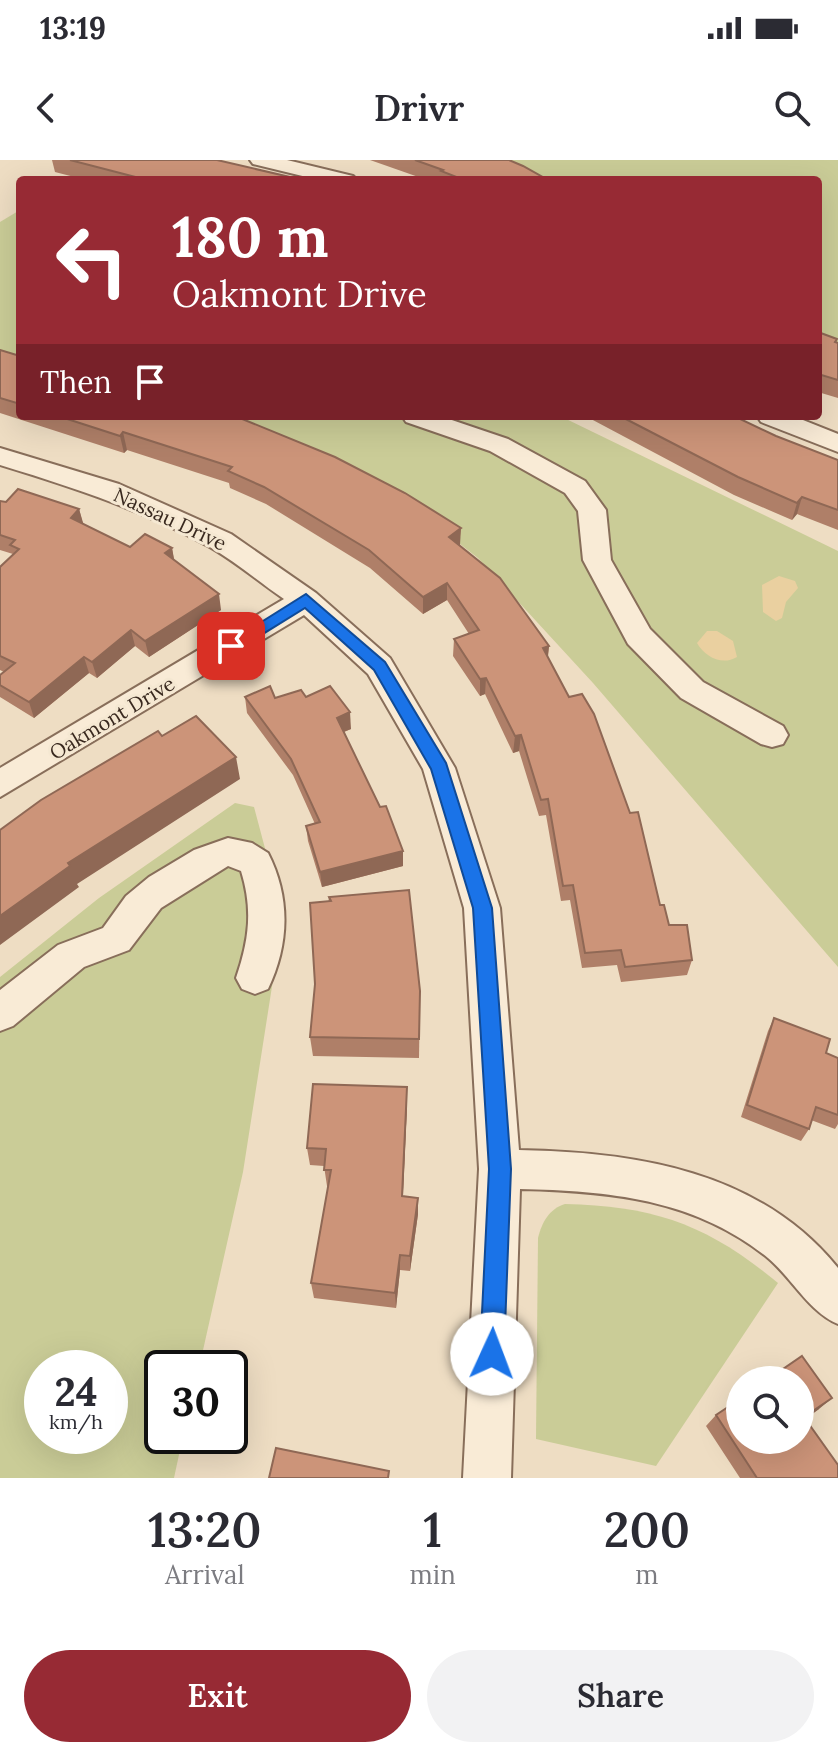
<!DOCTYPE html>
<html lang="en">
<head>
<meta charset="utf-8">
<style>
	body { margin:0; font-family:Lora,serif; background:#f2f2f3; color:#2b2b33; height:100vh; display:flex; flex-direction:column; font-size:30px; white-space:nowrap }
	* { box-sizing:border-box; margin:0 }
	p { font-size:26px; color:#7c7c81 }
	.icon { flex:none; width:44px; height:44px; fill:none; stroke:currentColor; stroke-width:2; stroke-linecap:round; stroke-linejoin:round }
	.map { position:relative; height:1318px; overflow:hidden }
	.panel { display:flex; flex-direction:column; background:#fff; flex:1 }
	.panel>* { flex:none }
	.banner { position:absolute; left:16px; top:16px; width:806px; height:244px; border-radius:8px; box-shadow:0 8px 32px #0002; background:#972a34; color:#fff; overflow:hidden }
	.buttons { position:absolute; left:726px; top:1206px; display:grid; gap:16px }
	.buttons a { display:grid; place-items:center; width:88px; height:88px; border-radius:50%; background:#fff; box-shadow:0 8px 32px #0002; font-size:40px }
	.speed { position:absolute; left:24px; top:1190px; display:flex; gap:16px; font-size:40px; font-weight:700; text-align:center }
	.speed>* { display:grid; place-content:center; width:104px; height:104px; border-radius:50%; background:#fff; box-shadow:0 8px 32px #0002; line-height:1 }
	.speed small { font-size:20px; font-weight:400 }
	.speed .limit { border:4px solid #111; border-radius:12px; background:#fff; color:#111 }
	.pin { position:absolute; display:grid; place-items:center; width:68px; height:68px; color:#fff; margin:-34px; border-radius:16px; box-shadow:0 4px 12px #0006 }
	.me { position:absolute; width:88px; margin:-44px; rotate:2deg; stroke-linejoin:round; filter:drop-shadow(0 0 6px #0008) }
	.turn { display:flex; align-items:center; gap:28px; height:168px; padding:0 24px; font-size:36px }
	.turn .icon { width:104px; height:104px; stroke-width:2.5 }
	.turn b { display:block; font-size:56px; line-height:68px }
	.then { display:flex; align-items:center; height:76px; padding:0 24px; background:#0003; gap:16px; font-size:30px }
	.eta { display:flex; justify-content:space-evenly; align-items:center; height:136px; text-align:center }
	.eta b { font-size:48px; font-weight:600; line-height:56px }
	.action { display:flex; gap:16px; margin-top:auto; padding:16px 24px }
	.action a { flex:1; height:92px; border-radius:48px; background:#972a34; color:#fff; font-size:32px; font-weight:600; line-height:92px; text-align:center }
	.action a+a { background:#f2f2f3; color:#2b2b33 }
	.status { display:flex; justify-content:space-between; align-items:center; height:56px; padding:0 40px; background:#fff; direction:ltr }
	.status svg { height:22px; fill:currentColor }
	header { display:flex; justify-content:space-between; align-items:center; height:104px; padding:0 24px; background:#fff; font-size:36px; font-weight:600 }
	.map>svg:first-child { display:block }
	.green { fill:#cacc97; fill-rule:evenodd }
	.sand { fill:#ead0a0 }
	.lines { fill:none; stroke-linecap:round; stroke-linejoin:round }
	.minor-casing { stroke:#886e5a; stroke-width:4 }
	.minor { fill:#f9ebd6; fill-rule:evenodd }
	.wall { fill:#af7f68 }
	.shaded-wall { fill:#8f6855 }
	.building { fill:#cc9479; stroke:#8f6855; stroke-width:2 }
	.route { fill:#1a73e8; stroke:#114b97; stroke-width:2 }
	.labels { text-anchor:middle; stroke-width:6; stroke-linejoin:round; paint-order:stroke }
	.street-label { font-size:20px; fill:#38281e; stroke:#f5e8d2 }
</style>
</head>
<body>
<div class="status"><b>13:19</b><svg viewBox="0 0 49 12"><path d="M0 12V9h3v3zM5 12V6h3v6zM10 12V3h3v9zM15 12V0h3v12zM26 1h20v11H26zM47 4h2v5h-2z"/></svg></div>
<header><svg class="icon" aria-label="back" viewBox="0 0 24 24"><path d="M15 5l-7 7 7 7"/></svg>Drivr<svg class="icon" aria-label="search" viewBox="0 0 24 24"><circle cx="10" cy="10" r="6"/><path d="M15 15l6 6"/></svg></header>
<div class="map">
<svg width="838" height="1318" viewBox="0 0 838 1318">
	<rect width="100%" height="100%" fill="#eeddc3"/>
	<g class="green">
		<path d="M484 0H838V185L818 177V20H527Z"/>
		<path d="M20 50V197L0 190V62Z"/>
		<path d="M213 256H560L838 391V807L593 523 478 398 406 342Z"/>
		<path d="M235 643 254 647 283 756 243 1012 199 1208H162V1276H183L174 1318H0V817L99 738ZM42 1208H110V1276H42Z"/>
		<path d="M565 1044C655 1046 708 1065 778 1123L656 1306 536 1279 538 1078C542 1062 549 1049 565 1044Z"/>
	</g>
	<g class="sand">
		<path d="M779 416 795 421 798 428 786 442 782 458 776 461 763 452 762 425Z"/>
		<path d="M707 471H717L733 481 737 497C722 506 705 497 697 483Z"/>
	</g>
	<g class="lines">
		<defs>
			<g id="minor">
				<path d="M250 0H287L353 16 357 20H319L253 4Z"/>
				<path d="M402 256H440L508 279 585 321 606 350 611 400 650 469 703 522 783 566 788 575 783 584 772 587 761 584 681 538 628 484 583 400 578 351 565 333 490 291 406 262Z"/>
				<path d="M757 256H793L838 274V292L761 262Z"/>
				<path d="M0 288 119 324 231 374 316 433 390 498 455 608 500 748 519 990C636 992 760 1011 838 1108V1164C809 1152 792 1118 768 1098 695 1039 610 1031 520 1029L511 1318H463L479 1009 464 748 423 609 368 514 304 455 0 637V608L284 439C259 422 235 401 208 386 142 350 72 327 0 305Z"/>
				<path d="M228 678 252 683 268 693C291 738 289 785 268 829L255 834 242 829 236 818C249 780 253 750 241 711L228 706 161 748 129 790 84 807 13 866 0 871V830L58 785 103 768 126 736 149 717 194 690Z"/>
			</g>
		</defs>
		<use href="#minor" class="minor-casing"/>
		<use href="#minor" class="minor"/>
	</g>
	<g class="wall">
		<path d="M52 0H217L303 20H86L55 12Z"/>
		<path d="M370 0H509L548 20H427Z"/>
		<path d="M818 172 837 179 836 182 838 183V238L818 232Z"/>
		<path d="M0 190 20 196V256H235L461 368 459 385 549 486 548 497 669 765 692 800 687 815 621 822 617 805 582 808 570 740 561 741 546 655 539 656 519 591 513 593 485 534 480 536 453 496 454 479 469 474 447 440 423 454 370 408 266 344 230 328 229 323 127 290 124 293 0 253Z"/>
		<path d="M591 256H734L776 276 838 300V370L797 354 792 360 734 335 591 259Z"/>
		<path d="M0 341 6 342 79 349 83 364 130 387 172 388 174 401 221 450 149 497 135 486 97 518 89 513 34 558 0 537V515L4 512 0 510V407L13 394 0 390Z"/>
		<path d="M245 537 275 538 306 537 351 569 344 572 380 647 403 691V706L322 727 308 681 306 666 315 664 293 615 247 553Z"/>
		<path d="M329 737 420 831 419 898 313 896 310 877Z"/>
		<path d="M774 858 826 893 838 898V964L835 969 811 960 809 969 801 981 741 957 768 871Z"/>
		<path d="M407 945 403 1036 418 1054 410 1111 400 1110 396 1148 314 1138 311 1123 328 1026H327L324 1006 310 1005 307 988Z"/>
		<path d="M800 1220 819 1249 805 1259 838 1318H740L706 1266 716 1255Z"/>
	</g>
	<g class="shaded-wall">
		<path d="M123 272 127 290 124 293 120 276Z"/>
		<path d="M802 337 797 354 792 360 797 343Z"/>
		<path d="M79 349 84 366 71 358Z"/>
		<path d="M461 368 460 385 448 394 449 377Z"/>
		<path d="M172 388 175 404 165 393Z"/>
		<path d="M447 423V440L423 454V437Z"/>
		<path d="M219 434 221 450 149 497 145 481Z"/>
		<path d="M131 470 135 486 97 518 92 502Z"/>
		<path d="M549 486 547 502 543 488Z"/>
		<path d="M84 497 89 513 34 558 29 542Z"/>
		<path d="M486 518 485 534 480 536V519Z"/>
		<path d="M350 552 351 569 338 574 337 558Z"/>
		<path d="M521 575 519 591 513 593 515 576Z"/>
		<path d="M236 597 240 619 77 724 79 727 0 785V756L68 703Z"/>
		<path d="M403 691V706L322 727 320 712Z"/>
		<path d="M407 927V945L402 1052V1036Z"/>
		<path d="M418 1038V1054L410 1111V1096Z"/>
		<path d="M400 1095V1110L396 1148 395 1133Z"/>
		<path d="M832 1238 819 1249 800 1263 804 1257Z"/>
	</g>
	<g class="building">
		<path d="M70 0H217L303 20H147Z"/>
		<path d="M415 0H509L523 6 548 20H464L441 11 443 10Z"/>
		<path d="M818 172 837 179 835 182 838 183V220L818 214Z"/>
		<path d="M0 190 20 196V244L0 238Z"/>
		<path d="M58 256H235L335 297 405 333 461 368 449 377 500 418 549 486 543 488 569 537 582 534 594 554 630 653 638 652 660 745H664L669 765H687L692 800 625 807 621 790 585 793 573 725 563 726 548 639 541 640 521 575 515 576 486 518 480 519 454 479 479 470 447 423 423 437 369 390 264 327 228 311 232 307 123 272 120 276Z"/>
		<path d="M620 256H734L776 276 838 300V350L802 337 797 343 738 317Z"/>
		<path d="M18 329 79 349 71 358 130 387 145 374 172 388 165 393 219 434 145 481 131 470 92 502 84 497 29 542 0 525V515L15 503 0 496V407L19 389 10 385 15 380 0 375V341L6 342Z"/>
		<path d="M270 526 275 538 301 530 306 537 330 526 350 552 337 558 380 647 386 646 403 691 320 712 306 666 320 662 291 599 245 537Z"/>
		<path d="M196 556 236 597 68 703 70 706 0 756V670L41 640 158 571 162 576Z"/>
		<path d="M409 730 420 831 419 879 310 877 315 824 310 743 331 741 329 737Z"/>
		<path d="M774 858 830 879 826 893 838 898V955L816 947 809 969 747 945Z"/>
		<path d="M313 924 407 927 402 1036 418 1038 410 1096 400 1095 395 1133 311 1123 331 1010H324L326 989 307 988Z"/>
		<path d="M802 1196 832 1238 804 1257 838 1305V1318H757L716 1255 740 1239V1280H800V1220H767Z"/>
		<path d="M276 1288 389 1311 388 1318H269Z"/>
	</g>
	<path class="route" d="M306 434 385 502 446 603 492 748 511 1009 504 1194 500 1203 492 1206 484 1203 480 1194 489 1009 473 748 431 609 374 510 305 448 237 490 231 492 223 486Z"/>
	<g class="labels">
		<g class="street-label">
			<text transform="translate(170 359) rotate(25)" y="7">Nassau Drive</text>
			<text transform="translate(112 558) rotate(-31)" y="7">Oakmont Drive</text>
		</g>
	</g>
</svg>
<div class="buttons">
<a><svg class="icon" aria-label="search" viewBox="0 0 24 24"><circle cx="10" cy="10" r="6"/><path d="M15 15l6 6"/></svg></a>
</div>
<div class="speed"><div>24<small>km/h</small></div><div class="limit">30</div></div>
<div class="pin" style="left:231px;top:486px;background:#d93025"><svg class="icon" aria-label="arrive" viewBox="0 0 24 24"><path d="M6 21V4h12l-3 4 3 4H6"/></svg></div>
<svg class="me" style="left:492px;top:1194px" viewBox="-20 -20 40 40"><circle r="19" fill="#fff"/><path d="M0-13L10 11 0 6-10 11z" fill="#1a73e8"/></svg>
<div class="banner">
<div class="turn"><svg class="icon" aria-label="left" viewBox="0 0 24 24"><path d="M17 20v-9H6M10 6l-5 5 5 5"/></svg><div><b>180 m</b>Oakmont Drive</div></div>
<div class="then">Then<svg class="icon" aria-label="arrive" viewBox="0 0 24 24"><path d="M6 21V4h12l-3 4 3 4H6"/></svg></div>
</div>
</div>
<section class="panel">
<div class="eta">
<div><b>13:20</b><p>Arrival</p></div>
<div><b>1</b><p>min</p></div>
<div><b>200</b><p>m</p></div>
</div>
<div class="action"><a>Exit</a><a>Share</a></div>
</section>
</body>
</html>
